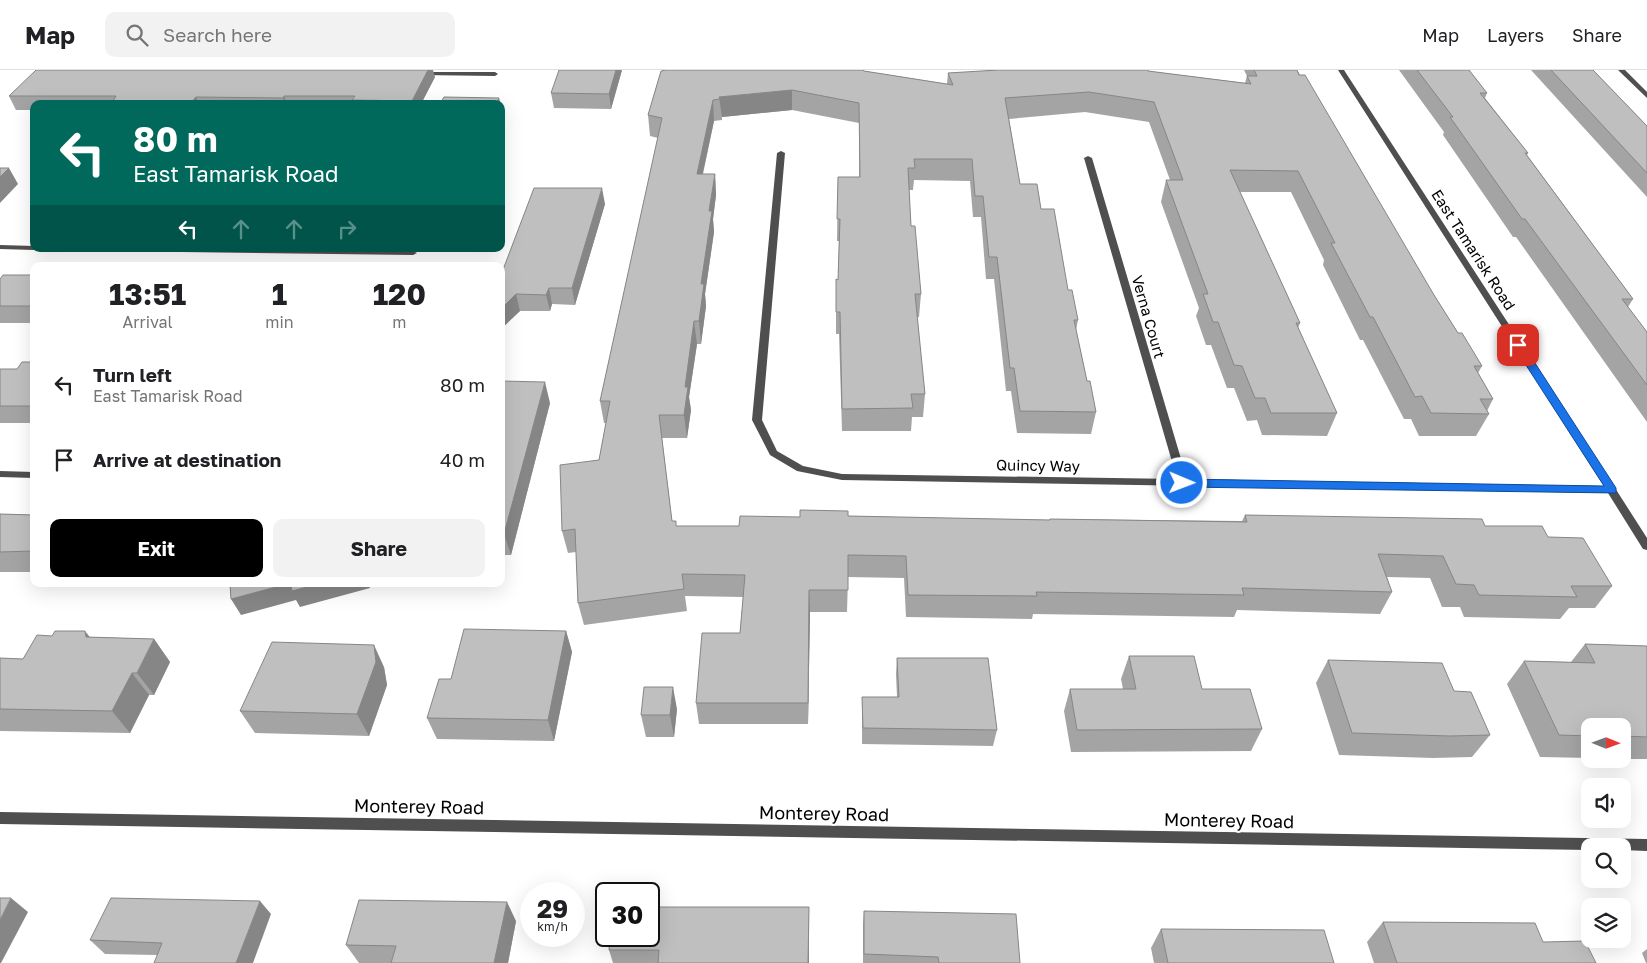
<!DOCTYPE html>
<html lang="en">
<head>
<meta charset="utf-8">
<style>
	body { margin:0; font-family:"Golos Text",sans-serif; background:#f2f2f2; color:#202124; height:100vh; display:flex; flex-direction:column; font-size:19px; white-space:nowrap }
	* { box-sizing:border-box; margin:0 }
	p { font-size:16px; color:#757577 }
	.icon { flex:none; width:28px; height:28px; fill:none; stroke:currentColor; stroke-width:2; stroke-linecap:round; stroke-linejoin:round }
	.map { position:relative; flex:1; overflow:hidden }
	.panel { position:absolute; left:30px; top:192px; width:475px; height:325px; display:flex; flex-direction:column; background:#fff; border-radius:10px; box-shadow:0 5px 20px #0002 }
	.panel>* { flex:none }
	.banner { position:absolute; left:30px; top:30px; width:475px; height:152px; border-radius:10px; box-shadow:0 5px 20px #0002; background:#00695c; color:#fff; overflow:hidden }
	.needle { width:32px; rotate:91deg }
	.fabs { position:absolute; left:1581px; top:648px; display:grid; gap:10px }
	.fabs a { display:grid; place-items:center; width:50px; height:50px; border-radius:10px; background:#fff; box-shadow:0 5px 20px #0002; font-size:25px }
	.speed { position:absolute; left:520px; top:812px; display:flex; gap:10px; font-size:25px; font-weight:700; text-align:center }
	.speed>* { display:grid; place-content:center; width:65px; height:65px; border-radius:50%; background:#fff; box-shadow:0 5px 20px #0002; line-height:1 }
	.speed small { font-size:12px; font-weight:400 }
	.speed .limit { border:2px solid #111; border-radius:8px; background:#fff; color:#111 }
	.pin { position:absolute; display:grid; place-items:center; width:42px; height:42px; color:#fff; margin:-21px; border-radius:10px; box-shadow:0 2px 8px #0006 }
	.me { position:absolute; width:55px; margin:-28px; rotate:91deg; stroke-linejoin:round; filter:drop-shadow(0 0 4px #0008) }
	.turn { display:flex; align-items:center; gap:18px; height:105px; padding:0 20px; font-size:22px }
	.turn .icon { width:65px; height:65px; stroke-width:2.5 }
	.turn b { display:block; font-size:35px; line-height:42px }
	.lanes { display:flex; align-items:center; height:48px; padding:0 20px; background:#0003; justify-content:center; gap:25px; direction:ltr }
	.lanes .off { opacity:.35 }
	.eta { display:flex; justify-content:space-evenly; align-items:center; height:85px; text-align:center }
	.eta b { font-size:30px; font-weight:700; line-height:35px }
	.button { display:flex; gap:10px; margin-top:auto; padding:10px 20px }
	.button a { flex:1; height:58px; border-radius:10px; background:#000; color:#fff; font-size:20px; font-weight:700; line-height:58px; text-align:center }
	.button a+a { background:#f2f2f2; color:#202124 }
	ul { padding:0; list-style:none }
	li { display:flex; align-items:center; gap:15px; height:75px; padding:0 20px }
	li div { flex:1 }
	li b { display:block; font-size:19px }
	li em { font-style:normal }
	header { display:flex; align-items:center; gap:30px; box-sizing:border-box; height:70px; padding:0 25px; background:#fff; border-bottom:1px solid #e0e0e0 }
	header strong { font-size:24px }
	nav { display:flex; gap:28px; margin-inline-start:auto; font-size:18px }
	.search { width:350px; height:45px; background:#f2f2f2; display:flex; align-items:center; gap:12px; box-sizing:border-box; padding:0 18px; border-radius:10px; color:#757577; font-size:19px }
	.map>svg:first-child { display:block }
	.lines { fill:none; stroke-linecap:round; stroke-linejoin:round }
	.minor { fill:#4f4f4f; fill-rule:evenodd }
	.wall { fill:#a4a4a4 }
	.shaded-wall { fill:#868686 }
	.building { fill:#bfbfbf; stroke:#868686 }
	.route { fill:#1a73e8; stroke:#114b97 }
	.labels { text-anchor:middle; stroke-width:4; stroke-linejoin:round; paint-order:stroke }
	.street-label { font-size:15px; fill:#000; stroke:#fff }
	.near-street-label { font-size:18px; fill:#000; stroke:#fff }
</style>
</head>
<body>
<header>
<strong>Map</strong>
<div class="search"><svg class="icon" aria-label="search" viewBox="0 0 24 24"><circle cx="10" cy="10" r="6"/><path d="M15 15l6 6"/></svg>Search here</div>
<nav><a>Map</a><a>Layers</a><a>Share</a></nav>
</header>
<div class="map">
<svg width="1647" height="893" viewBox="0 0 1647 893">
	<rect width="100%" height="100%" fill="#fff"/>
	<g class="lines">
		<g class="minor">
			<path d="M1338 0H1344L1615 418 1647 468V480L1643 479 1608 423 842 410 797 401 770 385 752 350 777 83 781 81 785 83 762 350 777 381 803 396 842 404 1177 409 1084 88 1088 86 1092 88 1187 409 1604 416Z"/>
			<path d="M1618 0H1625L1647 22V28Z"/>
			<path d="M419 2H495L498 4 495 6 421 5 418 3Z"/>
			<path d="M0 175 34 176V179H37L34 180 0 179Z"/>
			<path d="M103 179 413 181 417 183 413 185 107 181Z"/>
			<path d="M0 401 34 402V408L0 407Z"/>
			<path d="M0 742 1647 769V781L1622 780V776H1590V780L0 754Z"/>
		</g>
	</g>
	<g class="wall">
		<path d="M622 0 611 39 554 38 551 23Z"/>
		<path d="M986 0H1148V1L1245 13 1247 6 1244 0H1297L1434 225 1458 263 1482 296 1478 303 1493 329 1487 341 1489 344 1476 366H1419L1411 349H1404L1363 270H1360L1323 195 1324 190 1291 122H1240L1300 253 1298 258 1337 343 1327 366 1262 365 1257 350 1247 351 1234 318H1227L1211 275H1206L1196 246 1199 238 1161 132 1166 110H1170L1149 52 1085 42 1009 49 1020 114 1041 139 1078 250 1076 260 1087 311 1096 342 1091 364 1017 363 1011 321H1006L994 209H986L981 147H973L970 111 914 110 913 120H909L911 156 921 224 919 247H917L925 324 923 347H912L911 361H842L839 264H836V209L838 210 839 171H837L838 107H859V53L792 40 722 47V50L714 51 703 104H715L716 125 713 149 714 162 705 224 706 236 701 274H697L689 327 691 340 687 368H662L672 451 676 456H739L800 447 848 446 1049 450 1050 449 1242 451 1245 445 1485 456 1548 467 1612 516 1595 538H1569L1560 549 1464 547 1460 537H1442L1430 508 1387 507 1392 522 1380 544 1237 540 1234 547 1033 544 1032 549 906 547 904 508 848 507 847 542H810L808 654H699L696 633 740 563 743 527 685 526 687 541 584 555 578 533 576 482 568 483 562 461 599 390 606 353H604L600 331 658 68 650 66 648 45 661 1H864L947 14 948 3 987 1Z"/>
		<path d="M1399 0H1469L1487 23 1485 28 1528 83 1527 85 1633 229 1628 237 1647 262V352L1516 167H1513L1443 65 1444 62Z"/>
		<path d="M1531 0H1593L1647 56V127Z"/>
		<path d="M435 7 421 34H34V40H16L9 26Z"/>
		<path d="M534 118 605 134 575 235 552 234 550 241H520L501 259Z"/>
		<path d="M34 205V253H0V209Z"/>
		<path d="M34 292V353H0V299H17Z"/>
		<path d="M501 311 550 333 511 485H501Z"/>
		<path d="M0 444 34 445V502H0Z"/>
		<path d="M566 561 572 582 554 671 437 669 427 648 451 609Z"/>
		<path d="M90 567 154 569 170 592 154 625H149L130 663 0 661V588L23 589Z"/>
		<path d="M1585 574 1647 576V689H1621H1622V656H1590V688L1540 687 1507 614 1524 591 1571 592Z"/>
		<path d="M1129 586 1202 619 1262 659 1251 681 1071 682 1064 641 1070 619H1123L1121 609Z"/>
		<path d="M897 588 997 660 993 676 862 674V627H897L896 604Z"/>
		<path d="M1328 590 1454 621 1490 665 1472 687 1433 688 1339 685 1316 613Z"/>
		<path d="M384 597 387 615 369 666 255 663 240 641Z"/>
		<path d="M677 639 674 667H646L641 645Z"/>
		<path d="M658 837H809V893H613L609 880Z"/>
		<path d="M864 841 1020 893H863V854Z"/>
		<path d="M271 844 157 885 105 884 90 870Z"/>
		<path d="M516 851 508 893H359L346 875Z"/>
		<path d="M1383 852 1543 872 1596 893H1374L1367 872Z"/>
		<path d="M1161 859 1334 893H1154L1151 878Z"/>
		<path d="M1647 879V893H1646L1642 883Z"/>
	</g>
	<g class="shaded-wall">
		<path d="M428 0H433L435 7 421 34H412V31Z"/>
		<path d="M616 0H622L611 39 609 24Z"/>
		<path d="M792 20V40L722 47 719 27Z"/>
		<path d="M284 26 287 34H285L283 28Z"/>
		<path d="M196 27 199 34H190Z"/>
		<path d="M499 28 501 34H496Z"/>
		<path d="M713 30 714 51 698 125 697 104Z"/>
		<path d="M9 98 18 114 0 133V107Z"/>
		<path d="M715 104 716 125 713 149 714 162 705 224 706 236 701 274 699 251 701 214 709 141Z"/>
		<path d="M602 118 605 134 575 235 572 218Z"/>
		<path d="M549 218 552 234 550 241 546 225Z"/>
		<path d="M516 224 520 241 501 259V239Z"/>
		<path d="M694 251 697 274 689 327 691 340 687 368 684 345 685 317Z"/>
		<path d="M545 312 550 333 511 485 504 464Z"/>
		<path d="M287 514H369L370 518 300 537 296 530 241 545 231 529Z"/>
		<path d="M809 520 810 542 808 654V633Z"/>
		<path d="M85 561 103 584 86 567Z"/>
		<path d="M566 561 572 582 554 671 548 650Z"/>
		<path d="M154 569 170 592 154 625 137 603Z"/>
		<path d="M374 575 384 597 387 615 369 666 357 644Z"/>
		<path d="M132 603 149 625 130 663 112 641Z"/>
		<path d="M673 617 677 639 674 667 670 645Z"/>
		<path d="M11 828 28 842 1 893H0V850Z"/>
		<path d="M260 831 271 844 253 893H236Z"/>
		<path d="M507 832 516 851 508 893H494Z"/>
		<path d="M809 837V893H808Z"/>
	</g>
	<g class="building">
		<path d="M36 0H428L412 31 352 30 355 26H284L283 28 196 27 190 34H128L131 31H113L116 26H9Z"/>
		<path d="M559 0H616L609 24 551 23Z"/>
		<path d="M666 0H863L864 1 953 15 948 3 998 0H1148V1L1251 14 1247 6H1257L1254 0H1297L1299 5H1305L1434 225 1458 263H1462L1482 296H1474L1493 329H1480L1489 344 1431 343 1422 326 1415 327 1373 247H1370L1331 173H1335L1298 101 1230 100 1300 253H1296L1337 343H1271L1265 328H1255L1242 296 1234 295 1218 252H1213L1203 224H1208L1166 110H1183L1154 32 1089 22 1005 28 1020 114H1037L1041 139H1054L1068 220H1072L1078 250H1074L1087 311H1090L1096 342 1020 341 1014 298H1010L997 187H989L983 126H975L972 89H914L915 98H908L911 156H915L921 224H915L925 324H911L913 338 842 339 840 242H836V209L838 210 840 149H837L838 107H860L859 33 792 20 719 27 720 29 713 30 697 104H715L709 141H712L701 214H704L699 251H694L685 317H688L684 345H659L672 451H676V456H739L740 446 800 447V440L848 441V446L1050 450V449L1247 452 1245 445 1482 449 1485 456H1542L1548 467 1583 468 1612 516H1571L1577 527 1479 525 1474 515 1456 514 1443 486 1378 484 1392 522 1242 518 1244 525 1036 522 1037 526 908 525 906 486 848 485V520H809L808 633H696L702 563H740L745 505 682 504 684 519 578 533 575 459 562 461 560 395 599 390 610 331H600L662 48 648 45 661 1Z"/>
		<path d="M1417 0H1469L1487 23H1480L1528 83H1525L1633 229H1622L1647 262V315L1525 149H1522L1450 47H1453Z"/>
		<path d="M1551 0H1593L1647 56V103Z"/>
		<path d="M444 27 499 28 496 34H440Z"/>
		<path d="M0 98H9L0 107Z"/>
		<path d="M534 118H602L572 218H549L546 225 516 224 501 239V205Z"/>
		<path d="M3 205H34V236H0V209Z"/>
		<path d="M22 292H34V336H0V299H17Z"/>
		<path d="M501 311 545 312 504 464H501Z"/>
		<path d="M0 444 34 445V481L0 482Z"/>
		<path d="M230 514H287L231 529Z"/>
		<path d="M291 514H318L292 521Z"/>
		<path d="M464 559 566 561 548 650 427 648 439 609H451Z"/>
		<path d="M55 561H85L86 567 154 569 137 603H132L112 641 0 639V588L23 589 37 565 52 566Z"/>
		<path d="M272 572 374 575 376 592 357 644 240 641Z"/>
		<path d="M1585 574 1647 576V667L1622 666V656H1590V666L1559 665 1524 591 1595 593Z"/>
		<path d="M1129 586H1194L1202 619H1250L1262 659 1077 660 1070 619H1136Z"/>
		<path d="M897 588H988L997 660 863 658 862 627H899Z"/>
		<path d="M1328 590 1442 593 1454 621 1471 622 1490 665 1450 666 1352 663Z"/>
		<path d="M644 617H673L670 645H641Z"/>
		<path d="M0 828H11L0 850Z"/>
		<path d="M111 828 260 831 236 893H154L162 873 90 870Z"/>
		<path d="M359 830 507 832 494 893H391L396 876 346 875Z"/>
		<path d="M649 835H658L657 837H809L808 893H658L659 880H609L610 866H649Z"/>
		<path d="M864 841 1016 844 1020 893H939L938 887 864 884Z"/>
		<path d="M1383 852 1535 853 1543 872 1585 871 1596 893H1397Z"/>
		<path d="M1161 859 1324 860 1334 893H1168Z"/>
	</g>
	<path class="route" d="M1518 272 1522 273 1616 418V423L1182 417 1177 413 1182 409 1604 416 1513 275Z"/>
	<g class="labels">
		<g class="street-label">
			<text transform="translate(1473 180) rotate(57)" y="5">East Tamarisk Road</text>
			<text transform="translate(1148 247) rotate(74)" y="5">Verna Court</text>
			<text transform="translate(1038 396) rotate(1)" y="5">Quincy Way</text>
		</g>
		<g class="near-street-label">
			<text transform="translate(419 737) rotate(1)" y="6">Monterey Road</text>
			<text transform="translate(824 744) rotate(1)" y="6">Monterey Road</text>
			<text transform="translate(1229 751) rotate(1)" y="6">Monterey Road</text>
		</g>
	</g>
</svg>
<div class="fabs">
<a><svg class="needle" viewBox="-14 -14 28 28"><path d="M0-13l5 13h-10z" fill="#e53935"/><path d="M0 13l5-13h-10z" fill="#757577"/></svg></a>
<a><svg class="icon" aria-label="sound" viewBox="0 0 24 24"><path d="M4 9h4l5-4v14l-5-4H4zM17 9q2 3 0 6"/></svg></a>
<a><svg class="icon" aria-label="search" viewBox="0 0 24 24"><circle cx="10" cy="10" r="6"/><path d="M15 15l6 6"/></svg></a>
<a><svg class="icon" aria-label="layers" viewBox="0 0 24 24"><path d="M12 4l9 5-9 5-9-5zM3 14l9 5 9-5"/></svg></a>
</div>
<div class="speed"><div>29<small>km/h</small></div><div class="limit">30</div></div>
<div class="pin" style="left:1518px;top:275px;background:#d93025"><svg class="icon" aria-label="arrive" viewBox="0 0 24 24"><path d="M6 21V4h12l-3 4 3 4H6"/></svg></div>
<svg class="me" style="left:1182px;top:413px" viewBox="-20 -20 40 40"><circle r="17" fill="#1a73e8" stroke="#fff" stroke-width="3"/><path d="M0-11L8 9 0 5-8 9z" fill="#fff"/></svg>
<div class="banner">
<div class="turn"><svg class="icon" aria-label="left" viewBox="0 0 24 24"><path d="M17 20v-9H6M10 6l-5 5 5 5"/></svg><div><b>80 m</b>East Tamarisk Road</div></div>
<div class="lanes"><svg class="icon" aria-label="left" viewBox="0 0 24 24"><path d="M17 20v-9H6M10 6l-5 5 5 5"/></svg><svg class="icon off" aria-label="ahead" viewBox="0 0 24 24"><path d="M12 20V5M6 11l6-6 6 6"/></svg><svg class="icon off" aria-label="ahead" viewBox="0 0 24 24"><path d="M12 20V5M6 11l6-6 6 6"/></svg><svg class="icon off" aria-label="right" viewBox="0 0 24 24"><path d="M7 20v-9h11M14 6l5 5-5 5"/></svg></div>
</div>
<section class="panel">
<div class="eta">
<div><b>13:51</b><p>Arrival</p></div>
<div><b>1</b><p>min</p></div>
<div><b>120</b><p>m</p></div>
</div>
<ul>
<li><svg class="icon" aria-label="left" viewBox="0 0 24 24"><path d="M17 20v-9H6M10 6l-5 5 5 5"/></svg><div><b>Turn left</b><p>East Tamarisk Road</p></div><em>80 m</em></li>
<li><svg class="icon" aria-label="arrive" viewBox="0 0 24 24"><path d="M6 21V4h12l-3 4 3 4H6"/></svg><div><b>Arrive at destination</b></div><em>40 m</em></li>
</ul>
<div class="button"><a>Exit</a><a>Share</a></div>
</section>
</div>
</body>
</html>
